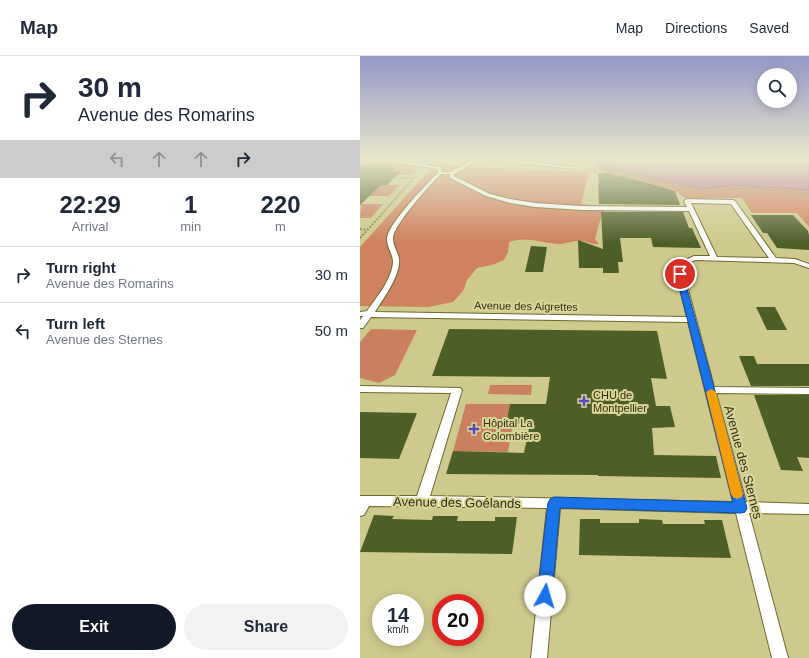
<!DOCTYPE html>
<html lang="en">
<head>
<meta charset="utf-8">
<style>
	body { margin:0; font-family:Helvetica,sans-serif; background:#f2f2f3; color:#1f2937; height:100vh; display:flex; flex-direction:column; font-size:15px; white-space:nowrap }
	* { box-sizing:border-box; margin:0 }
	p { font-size:13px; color:#747a83 }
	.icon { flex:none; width:22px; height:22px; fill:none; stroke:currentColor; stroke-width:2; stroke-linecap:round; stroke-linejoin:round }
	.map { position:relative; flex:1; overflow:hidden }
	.side { display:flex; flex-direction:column; background:#fff; width:360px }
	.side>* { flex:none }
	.hud { background:#fff; color:#1f2937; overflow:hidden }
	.fabs { position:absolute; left:397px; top:12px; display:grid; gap:8px }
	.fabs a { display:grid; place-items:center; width:40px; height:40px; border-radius:50%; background:#fff; box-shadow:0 2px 10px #0003; font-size:20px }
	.speed { position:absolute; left:12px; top:538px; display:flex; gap:8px; font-size:20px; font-weight:700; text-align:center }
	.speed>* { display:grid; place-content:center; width:52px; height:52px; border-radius:50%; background:#fff; box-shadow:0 2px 10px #0003; line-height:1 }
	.speed small { font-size:10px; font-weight:400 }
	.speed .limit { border:6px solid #d22; background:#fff; color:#111 }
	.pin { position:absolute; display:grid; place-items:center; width:34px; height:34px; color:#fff; margin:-17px; border:2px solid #fff; border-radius:50%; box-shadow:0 1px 4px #0007 }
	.me { position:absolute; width:44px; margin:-22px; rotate:6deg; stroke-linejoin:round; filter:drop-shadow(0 0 3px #0008) }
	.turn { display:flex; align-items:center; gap:14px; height:84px; padding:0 12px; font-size:18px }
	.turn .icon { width:52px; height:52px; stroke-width:2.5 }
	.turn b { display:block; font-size:28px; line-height:34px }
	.lanes { display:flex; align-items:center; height:38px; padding:0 12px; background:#0003; justify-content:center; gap:20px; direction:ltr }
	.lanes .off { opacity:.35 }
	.eta { display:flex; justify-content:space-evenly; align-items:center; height:68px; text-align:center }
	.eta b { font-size:24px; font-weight:800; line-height:28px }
	.cta { display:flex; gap:8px; margin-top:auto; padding:8px 12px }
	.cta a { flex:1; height:46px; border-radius:24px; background:#111827; color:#fff; font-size:16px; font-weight:800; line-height:46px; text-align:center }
	.cta a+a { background:#f2f2f3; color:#1f2937 }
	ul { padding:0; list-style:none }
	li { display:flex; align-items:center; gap:12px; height:56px; padding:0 12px; border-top:1px solid #e0e1e3 }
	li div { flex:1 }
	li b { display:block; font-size:15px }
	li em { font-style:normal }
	header { display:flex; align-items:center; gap:24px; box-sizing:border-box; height:56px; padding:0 20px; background:#fff; border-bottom:1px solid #e0e1e3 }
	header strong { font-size:19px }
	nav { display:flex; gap:22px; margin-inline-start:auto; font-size:14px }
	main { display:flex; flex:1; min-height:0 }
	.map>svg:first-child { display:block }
	.green { fill:#c97f60 }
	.forest { fill:#cf8160 }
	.water { fill:#b66e99; stroke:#8e5a71 }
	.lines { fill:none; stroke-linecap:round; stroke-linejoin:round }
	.stream { fill:#8e5a71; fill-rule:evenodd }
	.building { fill:#4e5e29 }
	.lane-casing { stroke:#6e682e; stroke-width:2 }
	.path-far1 { stroke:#848154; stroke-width:1.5; stroke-dasharray:1.5 1; stroke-linecap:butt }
	.path { stroke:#848154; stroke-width:2; stroke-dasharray:2 1.5; stroke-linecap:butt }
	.lane { fill:#fff; fill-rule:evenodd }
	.route { fill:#1a73e8; stroke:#114b97 }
	.slow { fill:#f59e0b }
	.poi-dot { fill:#5746be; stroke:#dbd699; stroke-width:1.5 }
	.labels { text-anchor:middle; stroke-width:4; stroke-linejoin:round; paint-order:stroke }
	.street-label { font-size:11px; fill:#2f2d14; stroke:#dbd699 }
	.poi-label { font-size:11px; fill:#2f2d14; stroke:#dbd699; text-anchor:start }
	.near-street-label { font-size:13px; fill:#2f2d14; stroke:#dbd699 }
</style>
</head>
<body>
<header>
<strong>Map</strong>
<nav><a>Map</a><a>Directions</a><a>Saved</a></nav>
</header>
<main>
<section class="side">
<div class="hud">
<div class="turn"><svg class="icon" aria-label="right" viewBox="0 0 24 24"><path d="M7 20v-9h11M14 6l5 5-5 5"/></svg><div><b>30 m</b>Avenue des Romarins</div></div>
<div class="lanes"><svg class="icon off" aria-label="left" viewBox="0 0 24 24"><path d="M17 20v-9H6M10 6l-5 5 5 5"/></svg><svg class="icon off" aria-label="ahead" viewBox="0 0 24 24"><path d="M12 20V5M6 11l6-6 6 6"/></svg><svg class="icon off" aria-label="ahead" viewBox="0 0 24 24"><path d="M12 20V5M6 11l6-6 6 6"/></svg><svg class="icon" aria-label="right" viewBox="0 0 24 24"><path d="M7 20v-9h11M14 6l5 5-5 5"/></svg></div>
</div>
<div class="eta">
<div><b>22:29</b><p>Arrival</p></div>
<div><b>1</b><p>min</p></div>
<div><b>220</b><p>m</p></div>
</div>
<ul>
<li><svg class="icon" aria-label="right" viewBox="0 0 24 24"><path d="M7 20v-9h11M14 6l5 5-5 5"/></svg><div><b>Turn right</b><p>Avenue des Romarins</p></div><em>30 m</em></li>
<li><svg class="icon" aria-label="left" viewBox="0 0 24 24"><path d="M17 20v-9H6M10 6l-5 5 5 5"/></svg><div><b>Turn left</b><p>Avenue des Sternes</p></div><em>50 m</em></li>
</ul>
<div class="cta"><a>Exit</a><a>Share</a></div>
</section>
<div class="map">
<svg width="449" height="602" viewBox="0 0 449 602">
	<rect width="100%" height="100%" fill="#cec98c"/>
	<g class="green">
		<path d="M331 102H449V142H325L312 133 247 117 233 110H239L251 105 281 107Z"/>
		<path d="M0 103 59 111 52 119H37L25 115 31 108H10L13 106 0 105Z"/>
		<path d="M15 129H39L29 140H9Z"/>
		<path d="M1 148H23L11 162H0Z"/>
		<path d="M11 273 57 274 35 319 19 327 0 322V286Z"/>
		<path d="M130 329H172L171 339 128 338Z"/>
		<path d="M106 348H150L146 367 153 368 148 396 93 395Z"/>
	</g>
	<g class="forest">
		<path d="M173 102H235L251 105 239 110Z"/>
		<path d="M75 108 112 111 229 116 221 148 239 150 255 155H245V157L241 161 235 183 239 188C231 189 225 184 217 185 211 185 205 188 199 188 178 187 170 180 149 186L148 196 144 204 132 209 117 212 107 224 103 235 93 246 68 251 0 250V191Z"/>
		<path d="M382 142H449V171L437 157H392Z"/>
	</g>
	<path class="water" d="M370 102H443L449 106V134L373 129 344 133 239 110 251 105 275 110 288 109Z"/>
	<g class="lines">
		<path class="stream" d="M228 102 252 107 253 108 252 109 222 102Z"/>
	</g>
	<g class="building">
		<path d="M0 108H31L30 110H36L31 115H41L27 129H21L0 149Z"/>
		<path d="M238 117H248L303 131 315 135 320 149 239 148Z"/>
		<path d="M241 156H323L329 172H332L341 192 293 191 291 182H260L263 206H258L259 217H243V212H219L218 184 243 193Z"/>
		<path d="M391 159H433L448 175 449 179V194L417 192 407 177H403Z"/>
		<path d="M171 190 187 191 183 216H165Z"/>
		<path d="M396 251H415L427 274H407Z"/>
		<path d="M89 273 297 275 307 323 291 322 296 350H310L315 371 292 372 294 399 356 400 361 422 238 420V419L86 418 93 395 164 397 170 367 146 368 150 348H186L190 321 72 320Z"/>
		<path d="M379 300H394L397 308H449V330H391Z"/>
		<path d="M394 339H449V402L437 401 443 415 421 414Z"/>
		<path d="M0 356 57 357 39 403 0 402Z"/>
		<path d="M14 459 34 460 32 463 72 464 73 460H98L97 465H135V461H157L152 498 0 496Z"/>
		<path d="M220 463H240V467H279V463L302 464 303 468H345L344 464H362L371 502 219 499Z"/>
	</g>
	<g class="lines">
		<defs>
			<path id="lane" d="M9 102H22L79 111 81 112 82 116H91L115 102H134L216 111 214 113 120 103 94 118V120L130 138 150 143 175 147 222 150 327 151 324 145 327 143 373 144 375 145 416 202 435 203 449 208V212L434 207 335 204 323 209 324 218 354 331 449 332V338L356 337 386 446 449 448V458L389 457 428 602H412L376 457 200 452 187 602H171L187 452 9 450 4 459 0 460V440H57L91 337 0 336V330L100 332 102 334 70 440 373 446 328 266 11 261 3 272H0V264L3 260H0V256L7 255C17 241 32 223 33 206 33 198 26 190 27 182 29 167 66 128 78 117L77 113ZM81 118H90V122L126 140 150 147 175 151 222 154 329 155 350 200H334L317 208 316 218 327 261 15 256C23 243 41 219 39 203 38 196 33 190 33 182 34 168 70 129 81 118ZM331 147 371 148 409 202 357 201Z"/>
		</defs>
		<use href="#lane" class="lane-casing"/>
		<g class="path-far1">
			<path d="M252 102 279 105 324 102"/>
			<path d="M224 111 234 115 253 116 332 133"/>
			<path d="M0 122H53"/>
			<path d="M364 134 390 132 449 137"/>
			<path d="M21 159 57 118"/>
		</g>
		<g class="path">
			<path d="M0 173 7 174"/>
			<path d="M0 182 22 158"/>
		</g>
		<use href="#lane" class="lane"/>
	</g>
	<linearGradient id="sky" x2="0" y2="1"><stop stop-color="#9498c8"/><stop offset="0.55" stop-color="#e9e7cb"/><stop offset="1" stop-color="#e9e7cb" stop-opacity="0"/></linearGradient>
	<rect width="449" height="187" fill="url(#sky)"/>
	<path class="route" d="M317 216H320L323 218 387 452 385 456 381 457 200 452 192 540 190 545 185 547 180 545 177 540 188 447 190 443 194 441 373 446 316 218Z"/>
	<path class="slow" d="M351 333 356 336 383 438 382 441 377 443 373 441 371 438 346 336Z"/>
	<g class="poi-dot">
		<path d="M222 339h4v4h4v4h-4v4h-4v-4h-4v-4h4z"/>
		<path d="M112 367h4v4h4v4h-4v4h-4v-4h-4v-4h4z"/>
	</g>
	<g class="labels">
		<g class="street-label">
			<text transform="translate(166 250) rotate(1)" y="4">Avenue des Aigrettes</text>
		</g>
		<g class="poi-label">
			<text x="233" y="343">CHU de<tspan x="233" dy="13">Montpellier</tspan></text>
			<text x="123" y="371">Hôpital La<tspan x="123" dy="13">Colombière</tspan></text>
		</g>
		<g class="near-street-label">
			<text transform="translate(384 406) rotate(75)" y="5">Avenue des Sternes</text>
			<text transform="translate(97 446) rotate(1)" y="5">Avenue des Goélands</text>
		</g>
	</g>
</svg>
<div class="fabs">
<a><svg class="icon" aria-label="search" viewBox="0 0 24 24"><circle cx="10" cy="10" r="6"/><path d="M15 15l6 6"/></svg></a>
</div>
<div class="speed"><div>14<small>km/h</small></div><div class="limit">20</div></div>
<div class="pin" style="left:320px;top:218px;background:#d93025"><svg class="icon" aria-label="arrive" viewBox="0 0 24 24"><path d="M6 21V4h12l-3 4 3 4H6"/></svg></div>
<svg class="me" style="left:185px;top:540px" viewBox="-20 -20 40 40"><circle r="19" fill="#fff"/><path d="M0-13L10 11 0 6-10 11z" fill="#1a73e8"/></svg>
</div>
</main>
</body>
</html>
